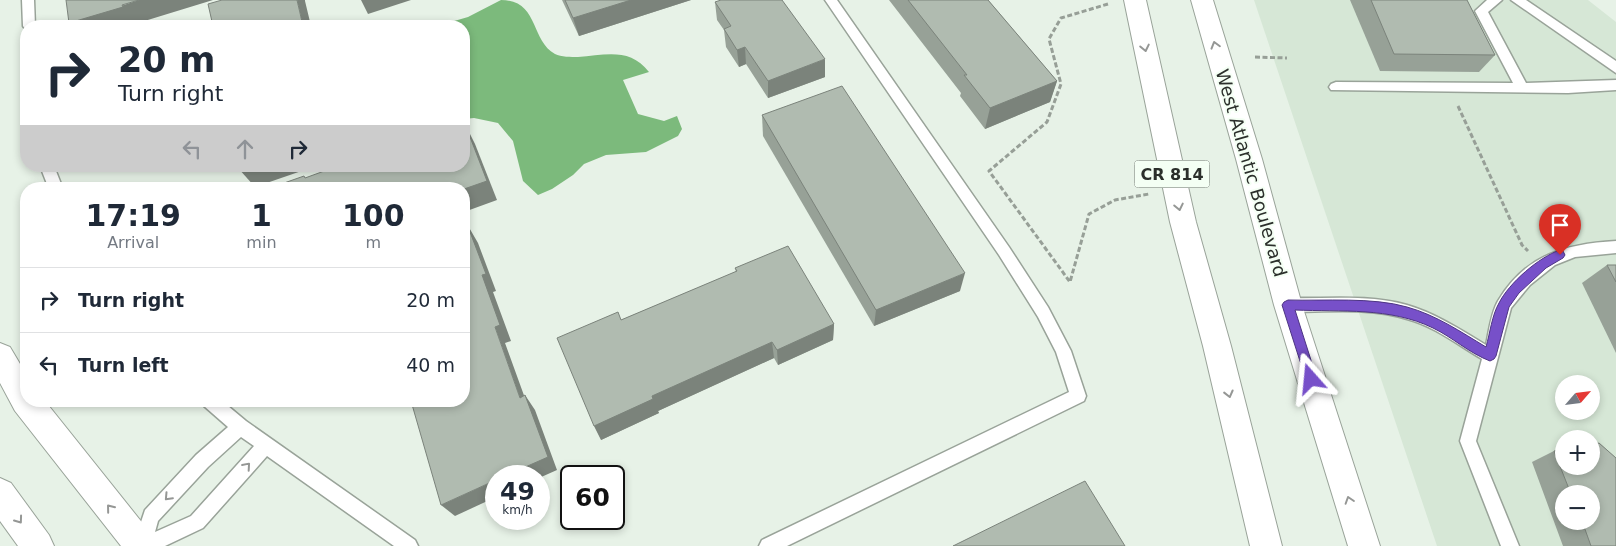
<!DOCTYPE html>
<html lang="en">
<head>
<meta charset="utf-8">
<style>
	body { margin:0; font-family:"DejaVu Sans",sans-serif; background:#f2f2f3; color:#1f2937; height:100vh; display:flex; flex-direction:column; font-size:19px; white-space:nowrap }
	* { box-sizing:border-box; margin:0 }
	p { font-size:16px; color:#747a83 }
	.icon { flex:none; width:28px; height:28px; fill:none; stroke:currentColor; stroke-width:2; stroke-linecap:round; stroke-linejoin:round }
	.map { position:relative; flex:1; overflow:hidden }
	.drawer { position:absolute; left:20px; top:182px; width:450px; height:225px; display:flex; flex-direction:column; background:#fff; border-radius:20px; box-shadow:0 2px 8px #0003 }
	.drawer>* { flex:none }
	.hud { position:absolute; left:20px; top:20px; width:450px; height:152px; border-radius:20px; box-shadow:0 2px 8px #0003; background:#fff; color:#1f2937; overflow:hidden }
	.needle { width:32px; rotate:62deg }
	.fabs { position:absolute; left:1555px; top:375px; display:grid; gap:10px }
	.fabs a { display:grid; place-items:center; width:45px; height:45px; border-radius:50%; background:#fff; box-shadow:0 2px 8px #0003; font-size:25px }
	.speed { position:absolute; left:485px; top:465px; display:flex; gap:10px; font-size:25px; font-weight:700; text-align:center }
	.speed>* { display:grid; place-content:center; width:65px; height:65px; border-radius:50%; background:#fff; box-shadow:0 2px 8px #0003; line-height:1 }
	.speed small { font-size:12px; font-weight:400 }
	.speed .limit { border:2px solid #111; border-radius:8px; background:#fff; color:#111 }
	.pin { position:absolute; display:grid; place-items:center; width:42px; height:42px; color:#fff; margin:-51px -21px; border-radius:50% 50% 50% 0; rotate:-45deg; box-shadow:0 0 5px #0007 }
	.pin .icon { rotate:45deg }
	.me { position:absolute; width:55px; margin:-28px; rotate:342deg; stroke-linejoin:round; filter:drop-shadow(0 0 4px #0008) }
	.turn { display:flex; align-items:center; gap:18px; height:105px; padding:0 15px; font-size:22px }
	.turn .icon { width:65px; height:65px; stroke-width:2.5 }
	.turn b { display:block; font-size:35px; line-height:42px }
	.lanes { display:flex; align-items:center; height:48px; padding:0 15px; background:#0003; justify-content:center; gap:25px; direction:ltr }
	.lanes .off { opacity:.35 }
	.eta { display:flex; justify-content:space-evenly; align-items:center; height:85px; text-align:center }
	.eta b { font-size:30px; font-weight:700; line-height:35px }
	ul { padding:0; list-style:none }
	li { display:flex; align-items:center; gap:15px; height:65px; padding:0 15px; border-top:1px solid #e0e1e3 }
	li div { flex:1 }
	li b { display:block; font-size:19px }
	li em { font-style:normal }
	.map>svg:first-child { display:block }
	.built { fill:#d6e7d6; fill-rule:evenodd }
	.water { fill:#7cba7c }
	.lines { fill:none; stroke-linecap:round; stroke-linejoin:round }
	.service-casing { stroke:#99a399; stroke-width:3 }
	.tertiary-casing { stroke:#99a399; stroke-width:2 }
	.primary-casing { stroke:#99a399; stroke-width:2 }
	.path { stroke:#979f97; stroke-width:3; stroke-dasharray:5 2.5; stroke-linecap:butt }
	.service { fill:#fff; fill-rule:evenodd }
	.tertiary { fill:#fff; fill-rule:evenodd }
	.primary { fill:#fff; fill-rule:evenodd }
	.wall { fill:#97a197; fill-rule:evenodd }
	.shaded-wall { fill:#7b837b }
	.building { fill:#b0bbb0; stroke:#7b837b }
	.oneway { stroke:#959795 }
	.route { fill:#7750c9; stroke:#4d3483 }
	.labels { text-anchor:middle; stroke-width:4; stroke-linejoin:round; paint-order:stroke }
	.shield { fill:#f4fff4; stroke:#676d67; stroke-width:1 }
	.shield-label { font-size:16px; font-weight:bold; fill:#2b2f2b }
	.street-label { font-size:18px; fill:#2b2f2b; stroke:#f4fff4 }
</style>
</head>
<body>
<div class="map">
<svg width="1616" height="546" viewBox="0 0 1616 546">
	<rect width="100%" height="100%" fill="#e7f2e7"/>
	<path class="built" d="M1254 0H1588L1616 22V546H1437ZM1564 384H1591V411H1564ZM1564 439H1591V466H1564ZM1564 494H1591V521H1564Z"/>
	<path class="water" d="M501 0C539 0 530 40 555 54 561 57 571 57 578 57 605 55 630 47 649 72L623 80 638 114 664 121 677 116 682 129 678 136 646 152 606 155 584 164 573 175 552 189 538 195 523 181 513 141 498 123 474 118 464 119V26H437L468 17Z"/>
	<g class="lines">
		<defs>
			<g id="service">
				<path d="M22 0H34L35 26H26V30L23 26Z"/>
				<path d="M825 0H837L1009 247 1048 307 1071 351 1086 396 1084 401 787 546H759L762 540 1069 392 1056 352 1038 317 999 255Z"/>
				<path d="M1487 0H1502L1488 12 1526 83 1616 80V90L1568 93 1331 90 1329 87 1331 84 1336 82 1513 83 1475 11Z"/>
				<path d="M1511 0H1526L1616 61V73Z"/>
				<path d="M40 166H54L63 189H49Z"/>
				<path d="M1616 241V253L1575 257 1555 265 1530 285 1511 308 1476 441 1519 546H1501L1460 441 1482 359C1458 345 1434 326 1407 319 1369 307 1327 312 1288 312L1283 310 1280 305 1283 300 1288 298C1327 299 1369 294 1407 305 1435 313 1461 330 1486 345 1489 331 1491 313 1498 301 1526 254 1566 244 1616 241Z"/>
				<path d="M202 401H222L246 421 415 540 418 546H394L267 456 203 528 165 546H133L145 510 196 455 228 427 204 406ZM241 437 254 446 191 516 155 532 158 521 208 467Z"/>
			</g>
			<g id="tertiary">
				<path d="M0 343 10 347 26 374V401H45L152 535 157 546H121L15 411 0 383Z"/>
				<path d="M0 478 11 483 49 535 54 546H18L0 521Z"/>
			</g>
			<g id="primary">
				<path d="M1124 0H1146L1196 222 1231 346 1282 546H1250L1203 346 1170 222Z"/>
				<path d="M1191 0H1213L1262 159 1302 305 1380 546H1348L1274 305 1236 159Z"/>
			</g>
		</defs>
		<use href="#service" class="service-casing"/>
		<use href="#tertiary" class="tertiary-casing"/>
		<use href="#primary" class="primary-casing"/>
		<g class="path">
			<path d="M1108 4 1061 18 1049 39 1061 84 1047 122 989 171 1070 282 1089 214 1115 200 1149 194"/>
			<path d="M1255 57 1287 58"/>
			<path d="M1458 106 1522 245 1528 251"/>
		</g>
		<use href="#service" class="service"/>
		<use href="#tertiary" class="tertiary"/>
		<use href="#primary" class="primary"/>
	</g>
	<g class="wall">
		<path d="M562 0H691L579 36Z"/>
		<path d="M889 0H988L1057 81 1050 102 985 129 960 96 961 93Z"/>
		<path d="M1350 0H1467L1495 55 1479 72 1380 71Z"/>
		<path d="M715 2 825 77 768 98 746 64 739 67 726 47 724 30 717 20Z"/>
		<path d="M762 115 960 291 874 326 763 136Z"/>
		<path d="M1607 265H1616V353L1582 283Z"/>
		<path d="M735 268 834 324 833 340 778 365 774 358 658 411 659 413 601 440 621 320 736 272Z"/>
		<path d="M1599 443 1616 458V546H1563L1532 462 1554 451 1564 449V466H1591V445ZM1564 494H1591V521H1564Z"/>
	</g>
	<g class="shaded-wall">
		<path d="M139 0H213L138 23V25L134 26H71L69 23Z"/>
		<path d="M297 0H305V1L311 26H303Z"/>
		<path d="M361 0H411L368 14Z"/>
		<path d="M631 0H691L579 36 573 18Z"/>
		<path d="M745 47 746 64 739 67 737 50Z"/>
		<path d="M825 59V77L768 98V81Z"/>
		<path d="M1057 81 1050 102 985 129 990 108Z"/>
		<path d="M465 124 475 144 497 200 464 212Z"/>
		<path d="M242 166H316L255 187 238 168Z"/>
		<path d="M467 224 478 243 496 291 493 292 511 341 505 343 530 412 520 398 495 327 482 275Z"/>
		<path d="M965 273 960 291 874 326 876 310Z"/>
		<path d="M834 324 833 340 778 365 777 350Z"/>
		<path d="M772 342 774 358 658 411 659 413 601 440 594 426 652 396Z"/>
		<path d="M525 395 535 410 557 470 539 478V476H505Z"/>
		<path d="M496 480V497L455 516 441 505Z"/>
	</g>
	<g class="building">
		<path d="M66 0H139L122 5 123 7 69 23Z"/>
		<path d="M222 0H297L303 26H213L208 4Z"/>
		<path d="M565 0H631L573 18Z"/>
		<path d="M721 0H782L825 59 768 81 745 47 737 50 724 29 731 26 715 2Z"/>
		<path d="M908 0H988L1057 81 990 108 964 75H967Z"/>
		<path d="M1371 0H1467L1495 55 1394 54Z"/>
		<path d="M842 86 965 273 876 310 762 115Z"/>
		<path d="M465 124 487 181 464 189H267L304 176 305 178 338 166H464V125Z"/>
		<path d="M467 224 486 274 482 275 500 325 495 327 520 398 525 395 548 457 505 476H496V480L441 505 411 401H464V226Z"/>
		<path d="M788 246 834 324 777 350 772 342 652 396 653 399 594 426 557 338 618 312 621 320 737 271 735 268Z"/>
		<path d="M1607 265H1616V282Z"/>
		<path d="M1599 443 1616 458V546H1591L1582 521H1591V494H1571L1554 451 1564 449V466H1591V445Z"/>
		<path d="M1085 481 1125 546H953Z"/>
	</g>
	<defs><path id="oneway-chevron" d="M-2-3.5L2.5 0L-2 3.5" fill="none" stroke-width="1.6" stroke-linecap="round" stroke-linejoin="round" transform="scale(1.25)"/></defs>
	<g class="oneway">
		<use href="#oneway-chevron" transform="translate(1215 45) rotate(-106)"/>
		<use href="#oneway-chevron" transform="translate(1145 48) rotate(78)"/>
		<use href="#oneway-chevron" transform="translate(1179 207) rotate(78)"/>
		<use href="#oneway-chevron" transform="translate(1229 394) rotate(76)"/>
		<use href="#oneway-chevron" transform="translate(247 466) rotate(-49)"/>
		<use href="#oneway-chevron" transform="translate(168 497) rotate(133)"/>
		<use href="#oneway-chevron" transform="translate(1349 500) rotate(-108)"/>
		<use href="#oneway-chevron" transform="translate(110 508) rotate(-129)"/>
		<use href="#oneway-chevron" transform="translate(19 520) rotate(54)"/>
	</g>
	<path class="route" d="M1560 250 1563 251 1565 255 1563 258 1546 268 1519 293 1509 307 1496 356 1494 359 1490 361C1469 353 1452 337 1433 328 1390 307 1341 312 1295 310L1317 379 1315 383 1311 385 1307 383 1282 305 1284 302 1288 300C1324 301 1373 297 1407 307 1436 315 1461 332 1486 347 1490 333 1492 315 1499 303 1509 283 1539 257 1560 250Z"/>
	<g class="labels">
		<rect class="shield" x="1134.5" y="160.5" width="75" height="27" rx="4"/>
		<g class="shield-label">
			<text x="1172" y="180">CR 814</text>
		</g>
		<g class="street-label">
			<text transform="translate(1251 173) rotate(74)" y="6">West Atlantic Boulevard</text>
		</g>
	</g>
</svg>
<div class="fabs">
<a><svg class="needle" viewBox="-14 -14 28 28"><path d="M0-13l5 13h-10z" fill="#e53935"/><path d="M0 13l5-13h-10z" fill="#747a83"/></svg></a>
<a>+</a>
<a>−</a>
</div>
<div class="speed"><div>49<small>km/h</small></div><div class="limit">60</div></div>
<div class="pin" style="left:1560px;top:255px;background:#d93025"><svg class="icon" aria-label="arrive" viewBox="0 0 24 24"><path d="M6 21V4h12l-3 4 3 4H6"/></svg></div>
<svg class="me" style="left:1311px;top:379px" viewBox="-20 -20 40 40"><path d="M0-17L14 15 0 8-14 15z" fill="#7750c9" stroke="#fff" stroke-width="4"/></svg>
<div class="hud">
<div class="turn"><svg class="icon" aria-label="right" viewBox="0 0 24 24"><path d="M7 20v-9h11M14 6l5 5-5 5"/></svg><div><b>20 m</b>Turn right</div></div>
<div class="lanes"><svg class="icon off" aria-label="left" viewBox="0 0 24 24"><path d="M17 20v-9H6M10 6l-5 5 5 5"/></svg><svg class="icon off" aria-label="ahead" viewBox="0 0 24 24"><path d="M12 20V5M6 11l6-6 6 6"/></svg><svg class="icon" aria-label="right" viewBox="0 0 24 24"><path d="M7 20v-9h11M14 6l5 5-5 5"/></svg></div>
</div>
<section class="drawer">
<div class="eta">
<div><b>17:19</b><p>Arrival</p></div>
<div><b>1</b><p>min</p></div>
<div><b>100</b><p>m</p></div>
</div>
<ul>
<li><svg class="icon" aria-label="right" viewBox="0 0 24 24"><path d="M7 20v-9h11M14 6l5 5-5 5"/></svg><div><b>Turn right</b></div><em>20 m</em></li>
<li><svg class="icon" aria-label="left" viewBox="0 0 24 24"><path d="M17 20v-9H6M10 6l-5 5 5 5"/></svg><div><b>Turn left</b></div><em>40 m</em></li>
</ul>
</section>
</div>
</body>
</html>
